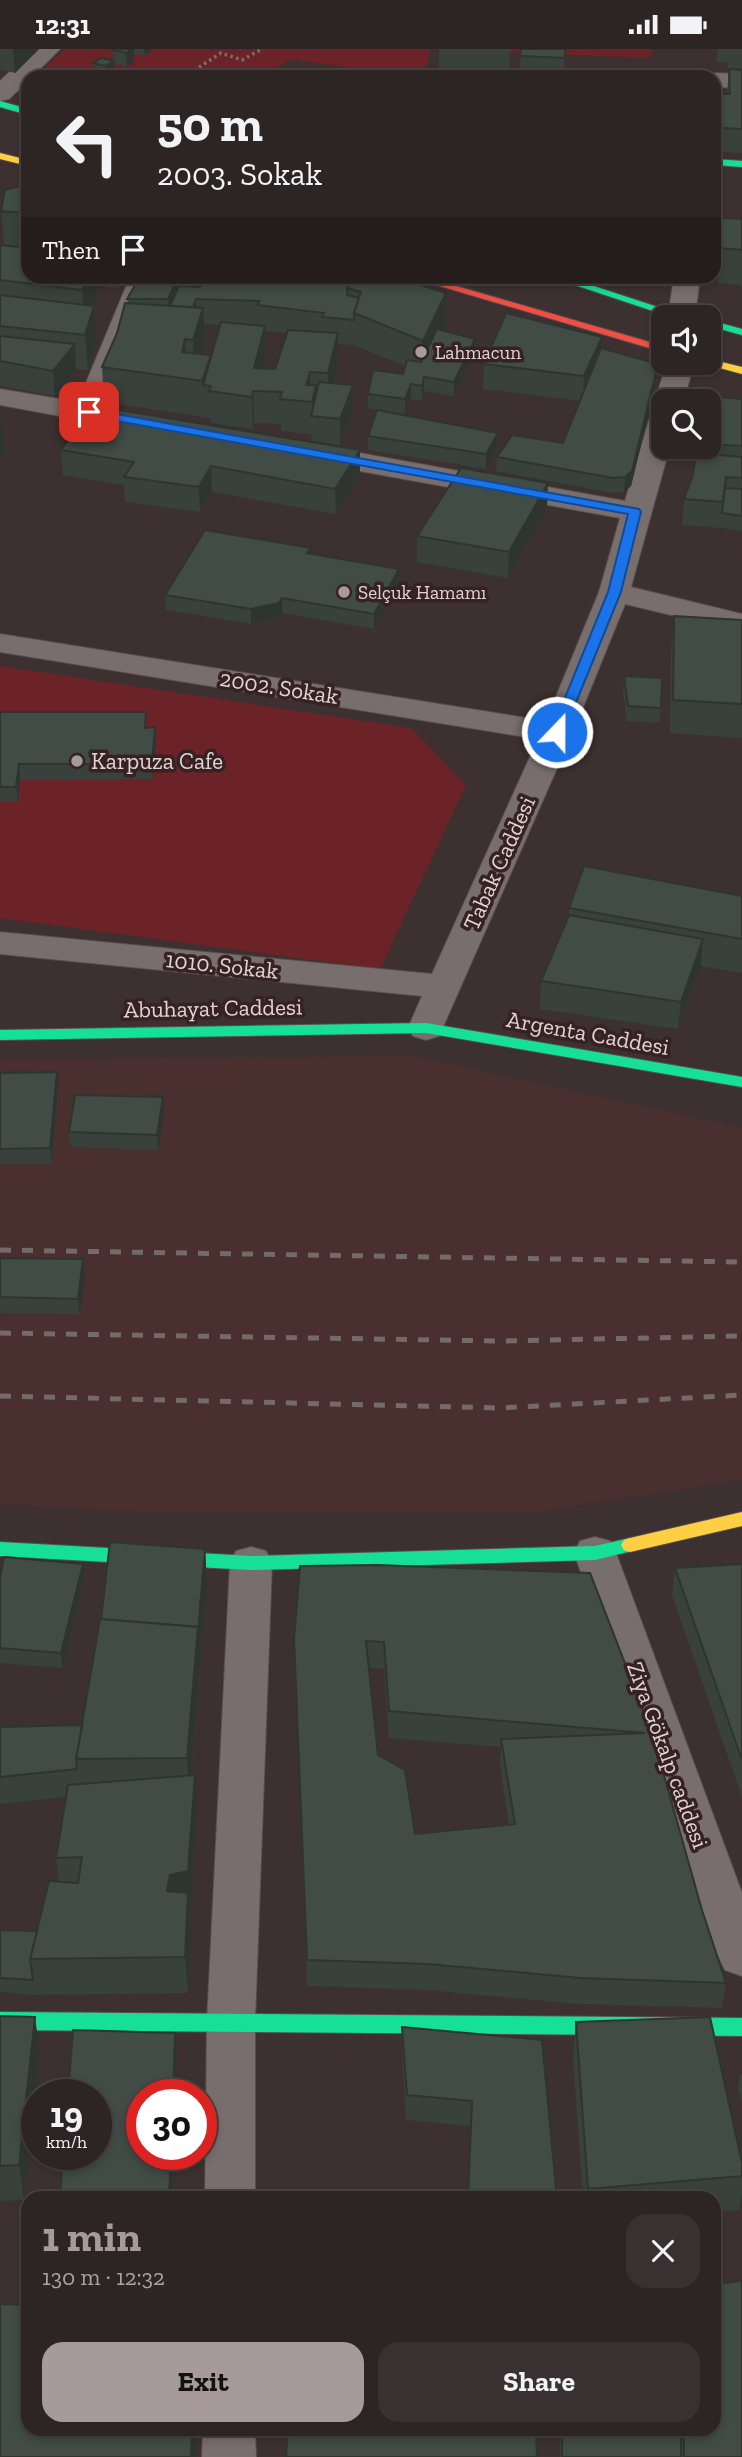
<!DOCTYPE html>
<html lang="en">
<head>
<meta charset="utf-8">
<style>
	body { margin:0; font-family:"Zilla Slab",serif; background:#393131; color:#f1f3f6; height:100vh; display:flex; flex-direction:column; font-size:26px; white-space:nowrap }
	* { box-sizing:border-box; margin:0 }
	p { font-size:23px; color:#a7a5a6 }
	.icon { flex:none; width:38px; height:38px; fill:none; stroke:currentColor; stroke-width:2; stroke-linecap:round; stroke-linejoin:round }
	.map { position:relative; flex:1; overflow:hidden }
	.panel { position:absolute; left:21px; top:2142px; width:700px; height:245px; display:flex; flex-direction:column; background:#2d2524; border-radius:21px; box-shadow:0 4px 10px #0003,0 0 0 2px #484241 }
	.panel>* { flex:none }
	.banner { position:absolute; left:21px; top:21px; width:700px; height:214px; border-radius:21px; box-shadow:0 4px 10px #0003,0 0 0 2px #484241; background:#2d2524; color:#f1f3f6; overflow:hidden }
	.buttons { position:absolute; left:651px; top:256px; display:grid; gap:14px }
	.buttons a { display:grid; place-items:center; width:70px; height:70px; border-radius:14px; background:#2d2524; box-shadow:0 4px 10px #0003,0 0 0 2px #484241; font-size:35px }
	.speed { position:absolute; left:21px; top:2030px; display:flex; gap:14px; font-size:35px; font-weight:700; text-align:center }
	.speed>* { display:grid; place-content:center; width:91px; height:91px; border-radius:50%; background:#2d2524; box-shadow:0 4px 10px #0003,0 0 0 2px #484241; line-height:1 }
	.speed small { font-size:18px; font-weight:400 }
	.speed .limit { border:10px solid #d22; background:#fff; color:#111 }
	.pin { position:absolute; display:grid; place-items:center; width:60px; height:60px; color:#fff; margin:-30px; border-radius:14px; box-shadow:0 4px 10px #0006 }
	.me { position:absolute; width:77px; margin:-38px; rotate:22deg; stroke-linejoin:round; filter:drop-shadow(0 0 5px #0008) }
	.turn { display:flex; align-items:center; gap:24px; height:147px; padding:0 21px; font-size:32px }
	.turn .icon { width:91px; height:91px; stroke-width:2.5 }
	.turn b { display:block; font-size:49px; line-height:60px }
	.then { display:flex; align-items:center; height:66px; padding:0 21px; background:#0003; gap:14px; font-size:26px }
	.round { display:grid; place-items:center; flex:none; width:74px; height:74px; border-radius:21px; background:#393131 }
	.summary { display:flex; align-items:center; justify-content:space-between; height:119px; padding:0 21px }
	h1 { font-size:42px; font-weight:800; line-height:52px; color:#a79a9a }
	.button { display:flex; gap:14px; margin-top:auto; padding:14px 21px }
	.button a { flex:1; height:80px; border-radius:21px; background:#a79a9a; color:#111; font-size:28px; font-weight:800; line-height:80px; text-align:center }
	.button a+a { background:#393131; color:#f1f3f6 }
	.status { display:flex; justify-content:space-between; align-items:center; height:49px; padding:0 35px; background:#2d2524; direction:ltr }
	.status svg { height:19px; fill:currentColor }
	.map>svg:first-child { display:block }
	.built { fill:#492f2e }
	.green { fill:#6b2327 }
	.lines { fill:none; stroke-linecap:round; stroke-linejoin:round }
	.street-casing { stroke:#584e4e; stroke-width:2 }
	.fast-casing { stroke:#584e4e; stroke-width:2 }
	.slow-casing { stroke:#584e4e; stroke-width:2 }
	.jam-casing { stroke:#584e4e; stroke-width:2 }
	.path { stroke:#786f6e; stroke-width:3.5; stroke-dasharray:2.5 3.5; stroke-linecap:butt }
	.street { fill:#786e6d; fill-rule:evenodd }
	.fast { fill:#16e098; fill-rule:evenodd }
	.slow { fill:#ffcf43; fill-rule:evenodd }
	.jam { fill:#f24e42; fill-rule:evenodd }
	.rail { stroke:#736a6a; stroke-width:5; stroke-dasharray:11 11; stroke-linecap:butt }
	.wall { fill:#38413c; fill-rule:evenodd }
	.shaded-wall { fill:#2e3531 }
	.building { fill:#414c46; stroke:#2e3531; stroke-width:2; fill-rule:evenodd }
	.route { fill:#1a73e8; stroke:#114b97; stroke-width:2 }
	.poi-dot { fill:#a79a9a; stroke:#362222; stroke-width:2.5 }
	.labels { text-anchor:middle; stroke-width:7; stroke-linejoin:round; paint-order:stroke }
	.far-poi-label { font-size:19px; fill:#e1d3d3; stroke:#362222; text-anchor:start }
	.street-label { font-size:23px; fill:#e1d3d3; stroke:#362222 }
	.poi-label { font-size:23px; fill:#e1d3d3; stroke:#362222; text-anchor:start }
</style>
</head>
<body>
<div class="status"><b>12:31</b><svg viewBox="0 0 49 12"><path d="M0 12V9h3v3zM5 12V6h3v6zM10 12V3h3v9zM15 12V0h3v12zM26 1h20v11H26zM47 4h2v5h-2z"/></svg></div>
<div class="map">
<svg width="742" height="2408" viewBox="0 0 742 2408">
	<rect width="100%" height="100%" fill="#3c3130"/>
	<path class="built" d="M408 1006 742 1079V1431L533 1463H137L0 1455V1011Z"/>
	<g class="green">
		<path d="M65 0H652L651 9 430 0 425 28H408L291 10 262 28H35Z"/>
		<path d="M0 617 411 679 466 736 380 920 0 869Z"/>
	</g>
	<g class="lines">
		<defs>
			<g id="street">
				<path d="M34 0H60L32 28H28V32L9 50 0 52V32Z"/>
				<path d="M581 21 596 23 599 28H569L572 23Z"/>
				<path d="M714 24 742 25V39L714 38V28H704Z"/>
				<path d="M130 228H156L104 358 151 367 155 373 151 379 141 382 0 356V340L78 353Z"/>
				<path d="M674 228H700L695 268 668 267Z"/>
				<path d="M667 313H695L683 352H663V359L655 352Z"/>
				<path d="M663 362V397H670L631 538 742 565V583L625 555 573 683 439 987 426 991 413 987 408 979 422 947 0 905V883L432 925 538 690 0 603V585L546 672 599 543 620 469 310 413 300 410 296 404 300 398 310 395 625 452 649 371 653 365Z"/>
				<path d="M595 1488 610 1492 616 1504 742 1844V1927L725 1921 718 1907 574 1504 580 1492Z"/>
				<path d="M251 1498 266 1502 272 1514 255 1972V2149H205L207 1972 230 1514 236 1502Z"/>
				<path d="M203 2380H255L256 2408H202Z"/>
			</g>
			<g id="fast">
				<path d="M0 52 28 60V66L0 58Z"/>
				<path d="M714 110 742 112V118L714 116Z"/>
				<path d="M551 228H566L688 268H671Z"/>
				<path d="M709 271 742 280V286L709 277Z"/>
				<path d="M426 974 742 1028V1038L426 984 0 991V981Z"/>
				<path d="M630 1489 636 1491 639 1496 636 1501 595 1511 251 1521 0 1507V1493L251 1507 595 1497Z"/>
				<path d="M0 1963 742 1969V1987L0 1981Z"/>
			</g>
			<g id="slow">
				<path d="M0 104 28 111V117L0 110Z"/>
				<path d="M709 310 742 318V325L705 315 704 313H709Z"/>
				<path d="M742 1463V1477L630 1503 624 1501 621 1496 624 1491 630 1489Z"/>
			</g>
			<path id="jam" d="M410 228H425L663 297V303Z"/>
		</defs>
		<use href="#street" class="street-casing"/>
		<use href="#fast" class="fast-casing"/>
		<use href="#slow" class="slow-casing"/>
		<use href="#jam" class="jam-casing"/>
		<path class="path" d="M184 28 221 4 242 11 262 0"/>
		<use href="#street" class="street"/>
		<use href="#fast" class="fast"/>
		<use href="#slow" class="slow"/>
		<use href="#jam" class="jam"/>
		<g class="rail">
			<path d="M0 1201 742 1213"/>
			<path d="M0 1284 501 1292 742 1287"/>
			<path d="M0 1347 500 1359 742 1346"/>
		</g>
	</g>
	<g class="wall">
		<path d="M0 0H39L15 24 0 20Z"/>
		<path d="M132 0H152V1L145 7 134 4V12L127 18 114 14 113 1Z"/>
		<path d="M439 0H510L509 28 439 27Z"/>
		<path d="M521 0H565L564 22 520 20Z"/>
		<path d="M717 0H742V20L727 19 728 14 717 13Z"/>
		<path d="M114 12 115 25 110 28 94 27 93 14Z"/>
		<path d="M729 20 742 21V104L719 103V69L721 45H727Z"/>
		<path d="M28 135V228H124L120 240 100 237 91 256 94 257 96 291 88 321 76 320 55 347 0 337V196L20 198 4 196 1 162Z"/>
		<path d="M721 169 742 170V243L741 236 718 234V203Z"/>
		<path d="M140 228H395L446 244V276L443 281 475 290V304L454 347 424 342 422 352 411 350 405 365 368 359V345L403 325 405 317 354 296 338 295V315L334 335 353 362 340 396 312 392 311 385 281 382V375L254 374 253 380 211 374 210 369 104 353 102 318 117 284 128 254 127 250ZM204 275 220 276 211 308 201 305 205 294ZM265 282 287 284 275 320 263 319 266 308Z"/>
		<path d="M601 299 657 330 631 437 624 443 612 444 496 422 497 408 563 394 580 352 483 340 484 315Z"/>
		<path d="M742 350V482L721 479 682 476 684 450 693 426 696 397H709V352Z"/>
		<path d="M498 384 497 399 486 420 368 401V387Z"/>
		<path d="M61 401 360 427 336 465 212 443 200 463 125 453 124 436 63 426Z"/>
		<path d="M547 459 508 529 417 513V487Z"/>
		<path d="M311 504 399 535 374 580 282 564 279 569 251 575 166 561 165 546Z"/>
		<path d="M674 567 742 571V689L670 684 671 600Z"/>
		<path d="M624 627 661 659 659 674 627 672 623 642Z"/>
		<path d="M0 663 147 679 156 694 153 730 20 731 18 753H0Z"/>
		<path d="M742 847V924L701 917 678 980 540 960 541 932 569 866V859Z"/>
		<path d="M57 1023 58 1039 52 1115H0V1024Z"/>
		<path d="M164 1064 158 1101 71 1098 69 1083Z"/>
		<path d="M0 1209 83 1210 85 1226 80 1265 0 1264Z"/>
		<path d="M205 1500 207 1534 191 1727 197 1763 191 1859H189L191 1881 188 1944 35 1946 0 1943V1881L37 1882 59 1832 56 1809 66 1748 0 1755V1678L82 1676Z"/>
		<path d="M742 1515V1748L672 1546 675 1519Z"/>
		<path d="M590 1524 726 1934 722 1959 578 1955 427 1941 307 1937 294 1590ZM369 1619 384 1620 389 1689 501 1698 500 1717 509 1776 415 1785 378 1706Z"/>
		<path d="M0 1529 84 1531 63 1619 0 1614Z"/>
		<path d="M0 1967 40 2004 24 2151 0 2152Z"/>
		<path d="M576 1973 742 2114V2143L739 2161 714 2163V2149H583L573 2009Z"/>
		<path d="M402 1978 542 1991 470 2077 406 2071 402 2003Z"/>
		<path d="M742 2025V2053L738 2040 740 2026Z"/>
		<path d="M560 2380H714L742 2408H560Z"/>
	</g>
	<g class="shaded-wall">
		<path d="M13 0H39L15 24Z"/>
		<path d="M132 0H134V12L127 18 126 4Z"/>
		<path d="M144 0H152V1L145 7Z"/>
		<path d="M114 12 115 25 110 28H106L105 17Z"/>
		<path d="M88 228H100V237L84 272 82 241Z"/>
		<path d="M119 228H124L120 240Z"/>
		<path d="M178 228H238L196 250 197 275 169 260 168 250Z"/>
		<path d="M446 244V276L422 324 423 292Z"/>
		<path d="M94 257 96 291 88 321 85 286Z"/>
		<path d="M203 259 205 294 194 326 193 291Z"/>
		<path d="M265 277 266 308 257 342 254 319Z"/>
		<path d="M338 284V315L328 356V324Z"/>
		<path d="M602 288 600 313 583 353 584 327Z"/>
		<path d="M185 290 187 325 182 303Z"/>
		<path d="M475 290V304L454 347V333Z"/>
		<path d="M75 295 76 320 55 347 53 322Z"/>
		<path d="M658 315 657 330 631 437 624 443 625 428Z"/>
		<path d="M310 323 311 353 306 336Z"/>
		<path d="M424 328V342L422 352V337Z"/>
		<path d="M411 335V350L405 365V350Z"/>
		<path d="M316 336 317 367H312V353Z"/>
		<path d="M353 336V362L340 396V370Z"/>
		<path d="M253 342 254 374 253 380 252 348Z"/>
		<path d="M2 371 5 403 0 409V373Z"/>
		<path d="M498 384 497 399 486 420V405Z"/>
		<path d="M360 401V427L336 465 335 440Z"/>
		<path d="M211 417 212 443 200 463 199 438Z"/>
		<path d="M548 434 547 459 508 529 509 503Z"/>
		<path d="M399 520V535L374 580V565Z"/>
		<path d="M282 549V564L279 569 251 575V560Z"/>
		<path d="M155 678 156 694 153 730 152 715Z"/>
		<path d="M19 715 20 731 18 753 16 738Z"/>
		<path d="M703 890 701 917 678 980 681 953Z"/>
		<path d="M57 1023 58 1039 52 1115 50 1099Z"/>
		<path d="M163 1048 164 1064 158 1101 157 1086Z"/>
		<path d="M83 1210 85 1226 80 1265 78 1250Z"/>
		<path d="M205 1500 207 1534 189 1746 187 1709Z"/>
		<path d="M83 1515 84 1531 63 1619 61 1604Z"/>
		<path d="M195 1726 197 1763 191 1859H189L191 1881 188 1944 185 1908 167 1842 170 1826Z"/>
		<path d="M35 1968 40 2004 24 2151 19 2116Z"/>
		<path d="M175 1984 177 2010 176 2046H173Z"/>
		<path d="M171 2105H174L172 2149H169Z"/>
		<path d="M192 2380H197L196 2408H191Z"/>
	</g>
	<g class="building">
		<path d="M115 0H132L126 4 113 1Z"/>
		<path d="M521 0H565V9L520 7Z"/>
		<path d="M102 9 114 12 105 17 93 14Z"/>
		<path d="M729 20 742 21V80L721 79V45H730Z"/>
		<path d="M28 135V164L1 162 5 141Z"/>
		<path d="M721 169 742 170V201L721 199Z"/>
		<path d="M28 180V196L20 195Z"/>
		<path d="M0 196 28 199V228H88L82 241 0 231Z"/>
		<path d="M140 228H178L168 250H127Z"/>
		<path d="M219 228H341L340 235 348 236 347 246 359 249 354 264V271L322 268 324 264 257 256 260 252 196 250 193 258 170 257 179 237 200 238 202 230Z"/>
		<path d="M340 228H395L446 244 423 292 354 264 361 243 347 239 350 229Z"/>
		<path d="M0 246 94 257 85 286 0 277Z"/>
		<path d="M125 254 203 259 193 291 185 290 182 303 211 306 202 332 102 318 117 284Z"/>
		<path d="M506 264 602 288 584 327 484 315Z"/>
		<path d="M221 273 265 277 254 319 275 320 288 281 338 284 328 324 310 323 306 336H316L312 353 280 350 282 343 253 342 252 348 209 342 211 337 203 336Z"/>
		<path d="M437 280 475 290 454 333 424 328 422 337 411 335 405 350 368 345 373 321 403 325 407 311 421 313Z"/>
		<path d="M0 287 75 295 53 322 0 312Z"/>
		<path d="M601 299 658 315 632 422 625 428 613 429 497 408 512 386 563 394Z"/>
		<path d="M319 333 353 336 340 370 311 367Z"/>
		<path d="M704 347 742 350V397L709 395V352H703Z"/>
		<path d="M95 357 360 401 335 440 211 417 199 438 124 428 134 413 61 401Z"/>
		<path d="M377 361 498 384 486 405 368 387Z"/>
		<path d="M696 404 742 408V429L726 428 723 453 684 450 693 426Z"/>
		<path d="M461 419 548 434 509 503 417 487Z"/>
		<path d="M725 439 742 440V467L722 464Z"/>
		<path d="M205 481 311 499 307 504 399 520 374 565 282 549 279 554 251 560 165 546Z"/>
		<path d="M674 567 742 571V655L673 651Z"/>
		<path d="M624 627 662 629 661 659 628 657Z"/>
		<path d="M0 663H146L145 679 155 678 152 715H19L16 738H0Z"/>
		<path d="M584 817 742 847V890L569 859Z"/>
		<path d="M569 866 703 890 681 953 541 932Z"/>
		<path d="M57 1023 50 1099 0 1100V1024Z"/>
		<path d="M75 1046 163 1048 157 1086 69 1083Z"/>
		<path d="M0 1209 83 1210 78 1250 0 1248Z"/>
		<path d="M110 1493 205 1500 198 1582V1578L101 1570Z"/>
		<path d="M4 1508 83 1515 61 1604 0 1599V1529Z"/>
		<path d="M742 1515V1711L675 1519Z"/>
		<path d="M378 1516 590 1524 652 1684 702 1861 726 1934 580 1929 428 1915 307 1911 294 1590 300 1517ZM366 1592 384 1593 389 1662 645 1684 501 1690 515 1775 415 1785 405 1721 378 1706Z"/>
		<path d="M100 1570 198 1578 187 1709 76 1710Z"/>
		<path d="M82 1676 76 1710 77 1720 0 1728V1678Z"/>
		<path d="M195 1726 188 1822 170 1826 167 1842 188 1844 185 1908 30 1910 49 1832 78 1834 82 1808 56 1809 68 1736Z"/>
		<path d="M0 1881 37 1882 30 1910 33 1931 0 1929Z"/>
		<path d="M0 1967 35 1968 19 2116 0 2117Z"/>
		<path d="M710 1968 742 2114V2127L588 2140 576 1973Z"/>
		<path d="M402 1978 542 1991 557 2149H468L472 2052 407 2046Z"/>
		<path d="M73 1981 175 1984 173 2046H142V2105H171L169 2149H60L63 2105H96V2046H68Z"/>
		<path d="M742 2232V2408H684V2380H714V2235Z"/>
		<path d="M0 2255 28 2256V2380H192L191 2408H0Z"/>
		<path d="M288 2380 536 2381 537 2408H286Z"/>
		<rect x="562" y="2380" width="119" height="28"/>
	</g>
	<path class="route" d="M89 360 639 460 641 463 621 543 564 683 557 687 551 683 608 543 628 465 84 366 83 363Z"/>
	<g class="poi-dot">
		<circle cx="421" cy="303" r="7"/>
		<circle cx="344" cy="543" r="7"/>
		<circle cx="77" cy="712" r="7"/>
	</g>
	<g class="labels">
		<g class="far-poi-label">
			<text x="435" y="310">Lahmacun</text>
			<text x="358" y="550">Selçuk Hamamı</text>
		</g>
		<g class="street-label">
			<text transform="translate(279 638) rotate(9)" y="8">2002. Sokak</text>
			<text transform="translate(499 814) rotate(-66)" y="8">Tabak Caddesi</text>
			<text transform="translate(222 916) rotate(6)" y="8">1010. Sokak</text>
			<text transform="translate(213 959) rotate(-1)" y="8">Abuhayat Caddesi</text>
			<text transform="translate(588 984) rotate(10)" y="8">Argenta Caddesi</text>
			<text transform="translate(668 1706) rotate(70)" y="8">Ziya Gökalp caddesi</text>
		</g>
		<g class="poi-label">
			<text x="91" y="720">Karpuza Cafe</text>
		</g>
	</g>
</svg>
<div class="buttons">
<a><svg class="icon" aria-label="sound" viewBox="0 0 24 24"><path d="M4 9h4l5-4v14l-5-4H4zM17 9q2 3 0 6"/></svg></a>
<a><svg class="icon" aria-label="search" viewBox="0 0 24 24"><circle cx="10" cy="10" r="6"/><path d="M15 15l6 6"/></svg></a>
</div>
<div class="speed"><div>19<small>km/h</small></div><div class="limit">30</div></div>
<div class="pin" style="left:89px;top:363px;background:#d93025"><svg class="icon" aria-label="arrive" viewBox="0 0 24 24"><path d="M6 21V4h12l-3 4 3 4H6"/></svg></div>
<svg class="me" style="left:557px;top:683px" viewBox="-20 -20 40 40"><circle r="17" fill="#1a73e8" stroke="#fff" stroke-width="3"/><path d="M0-11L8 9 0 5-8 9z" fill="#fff"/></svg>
<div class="banner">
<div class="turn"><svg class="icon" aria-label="left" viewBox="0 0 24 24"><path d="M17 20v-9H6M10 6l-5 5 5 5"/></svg><div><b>50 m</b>2003. Sokak</div></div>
<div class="then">Then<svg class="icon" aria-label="arrive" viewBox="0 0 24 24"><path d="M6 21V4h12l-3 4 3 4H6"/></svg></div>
</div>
<section class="panel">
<div class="summary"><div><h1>1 min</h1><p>130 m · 12:32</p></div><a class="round"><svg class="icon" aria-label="close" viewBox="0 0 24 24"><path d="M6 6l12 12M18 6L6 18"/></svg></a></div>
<div class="button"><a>Exit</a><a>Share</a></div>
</section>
</div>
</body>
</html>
